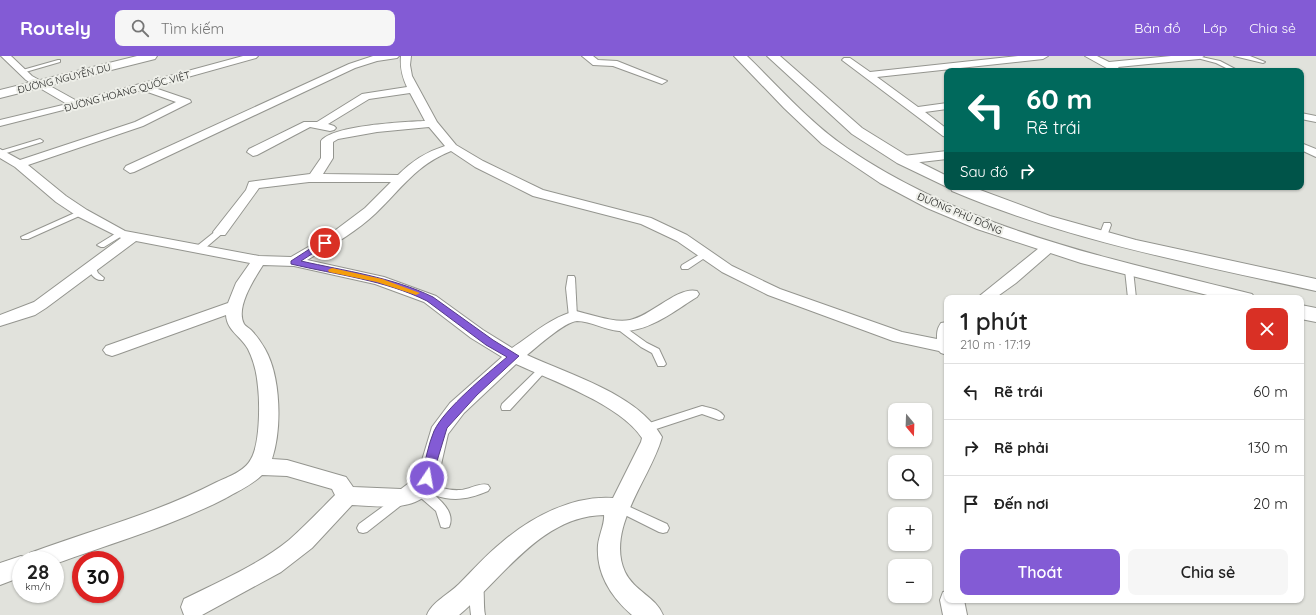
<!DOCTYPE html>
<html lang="vi">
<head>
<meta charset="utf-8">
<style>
	body { margin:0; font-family:Quicksand,sans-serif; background:#f6f6f6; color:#222; height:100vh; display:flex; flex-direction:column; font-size:15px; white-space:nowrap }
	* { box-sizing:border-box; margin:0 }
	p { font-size:13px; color:#767676 }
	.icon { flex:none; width:22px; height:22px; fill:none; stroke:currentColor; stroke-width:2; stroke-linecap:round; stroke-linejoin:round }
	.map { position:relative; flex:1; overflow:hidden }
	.side { position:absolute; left:944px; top:239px; width:360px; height:308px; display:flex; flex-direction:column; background:#fff; border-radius:8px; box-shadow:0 1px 3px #0004 }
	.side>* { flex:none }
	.banner { position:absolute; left:944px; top:12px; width:360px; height:122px; border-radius:8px; box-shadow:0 1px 3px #0004; background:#00695c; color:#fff; overflow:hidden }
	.needle { width:26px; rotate:161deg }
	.tools { position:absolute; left:888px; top:347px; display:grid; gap:8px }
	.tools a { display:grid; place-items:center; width:44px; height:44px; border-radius:8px; background:#fff; box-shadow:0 1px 3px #0004; font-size:20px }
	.speed { position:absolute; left:12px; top:495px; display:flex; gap:8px; font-size:20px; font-weight:700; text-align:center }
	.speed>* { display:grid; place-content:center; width:52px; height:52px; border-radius:50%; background:#fff; box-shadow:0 1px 3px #0004; line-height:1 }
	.speed small { font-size:10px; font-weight:400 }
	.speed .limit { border:6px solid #d22; background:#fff; color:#111 }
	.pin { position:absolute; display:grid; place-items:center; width:34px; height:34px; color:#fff; margin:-17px; border:2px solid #fff; border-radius:50%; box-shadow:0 1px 4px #0007 }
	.me { position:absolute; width:44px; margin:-22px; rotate:12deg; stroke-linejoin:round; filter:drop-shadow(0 0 3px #0008) }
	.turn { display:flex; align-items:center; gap:14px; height:84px; padding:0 16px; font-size:18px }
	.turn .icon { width:52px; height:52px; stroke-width:2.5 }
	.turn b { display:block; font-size:28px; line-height:34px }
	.then { display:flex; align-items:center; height:38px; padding:0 16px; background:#0003; gap:8px; font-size:15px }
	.round { display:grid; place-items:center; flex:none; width:42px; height:42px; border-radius:8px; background:#f6f6f6 }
	.headline { display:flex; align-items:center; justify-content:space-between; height:68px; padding:0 16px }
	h1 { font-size:24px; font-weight:600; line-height:30px }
	.primary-button { display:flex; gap:8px; margin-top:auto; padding:8px 16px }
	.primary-button a { flex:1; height:46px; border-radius:8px; background:#835bd5; color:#fff; font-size:16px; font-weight:600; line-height:46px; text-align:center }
	.primary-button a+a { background:#f6f6f6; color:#222 }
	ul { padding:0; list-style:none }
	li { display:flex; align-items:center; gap:12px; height:56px; padding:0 16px; border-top:1px solid #e0e0e0 }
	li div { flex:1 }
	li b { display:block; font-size:15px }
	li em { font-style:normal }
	header { display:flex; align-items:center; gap:24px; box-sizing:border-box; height:56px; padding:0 20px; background:#835bd5; color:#fff }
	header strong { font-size:19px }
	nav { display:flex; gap:22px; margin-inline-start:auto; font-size:14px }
	.search { width:280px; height:36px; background:#f6f6f6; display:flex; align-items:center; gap:10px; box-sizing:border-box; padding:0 14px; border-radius:8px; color:#767676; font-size:15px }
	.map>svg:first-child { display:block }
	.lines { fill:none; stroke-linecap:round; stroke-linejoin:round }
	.lane-casing { stroke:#94958f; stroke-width:2 }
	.street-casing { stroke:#94958f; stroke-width:2 }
	.secondary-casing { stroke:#94958f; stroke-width:2 }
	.lane { fill:#fff; fill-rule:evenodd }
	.street { fill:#fff; fill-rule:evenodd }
	.secondary { fill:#fff; fill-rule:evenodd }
	.route { fill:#835bd5; stroke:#553b8a }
	.slow { fill:#f59e0b }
	.labels { text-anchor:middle; stroke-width:4; stroke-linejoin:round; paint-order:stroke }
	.far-street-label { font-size:10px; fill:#1b1c1a; stroke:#eeefe9 }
</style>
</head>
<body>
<header>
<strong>Routely</strong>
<div class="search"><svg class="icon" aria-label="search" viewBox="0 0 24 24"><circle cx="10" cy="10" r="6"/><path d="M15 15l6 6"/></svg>Tìm kiếm</div>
<nav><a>Bản đồ</a><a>Lớp</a><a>Chia sẻ</a></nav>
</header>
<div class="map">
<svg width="1316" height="559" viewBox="0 0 1316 559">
	<rect width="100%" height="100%" fill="#e1e2dc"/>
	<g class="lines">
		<defs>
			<g id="lane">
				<path d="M1197 0 1220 5 1239 15H1232L1216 7 1197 2Z"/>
				<path d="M1234 0H1250L1265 6 1263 7Z"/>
				<path d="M58 4H60V6L22 17 19 15Z"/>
				<path d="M40 83 43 85 42 86 0 99V95Z"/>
				<path d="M79 155H82L86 157 28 183H22L21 181Z"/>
				<path d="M1104 167H1110L1111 169 1107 180 1103 182 1099 180Z"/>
				<path d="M217 174H223L224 176 203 194H197L196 192 197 190Z"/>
				<path d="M118 176H121L125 178 104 191H101L97 189Z"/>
				<path d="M702 197H708L709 199 688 213H682L681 211 682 209Z"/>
				<path d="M88 208H94L98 217 104 222 103 224C94 225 90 217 87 210Z"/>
				<path d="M1126 212H1132L1133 214 1136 242H1128L1125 214Z"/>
				<path d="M568 220H574L575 222 577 261 573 264 569 261 566 232Z"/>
				<path d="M619 267 647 287 659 293 666 308 664 310H658L652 297 641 291 616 272 615 270Z"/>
				<path d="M542 311 545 312 547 314 545 316 510 354H502L501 351 502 348 539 312Z"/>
				<path d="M702 350C710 352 719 353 724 360L723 363 719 364 702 358 647 376 643 375 642 372 643 369Z"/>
				<path d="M423 425C435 430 447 435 460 434 469 434 480 426 488 429L490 432 488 435C469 443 454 446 434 439 443 446 455 458 449 471L445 472 441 471 436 455 414 436 412 433 414 430Z"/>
				<path d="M400 439 404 441 406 444 404 447 367 476 363 477 359 476 357 472 359 468 396 441Z"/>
				<path d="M619 446 667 468 669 472 667 476 663 477 659 476 615 454 613 451 615 448Z"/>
				<path d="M477 525 482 527C485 534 483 550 485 559H471C470 549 468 537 472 527Z"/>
			</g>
			<g id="street">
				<path d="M1 0H11L32 20 77 45 243 0H258L256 2 152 31 190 44 191 46 143 70 28 109 66 140 87 154 125 175 259 200 291 201 329 179 365 152 391 126H309L259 132 225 179H215L213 176 246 134 249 126 310 118 321 102V85C333 69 404 66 425 65L410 37 369 43 328 68 334 70 336 72 334 74 330 75 310 71 257 99 253 100 247 96 249 93 304 66H317L362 38 407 31C402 20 400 12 401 0H411L410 9 412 20 437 66 456 89 483 105 543 134 651 162 687 179 732 210 780 233 902 276 937 283C937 276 937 273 941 267L947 266V299L941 297 939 295 893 285 768 239 722 216 677 185 641 168 533 140 475 111 451 95C416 109 402 132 376 157 356 176 331 190 307 204L384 221 436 240 483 274 512 292C533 278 551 261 576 255 593 259 613 267 630 264 651 260 678 230 697 235L699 238 697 241C674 255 648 277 619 275 605 274 591 265 577 265 564 266 537 291 527 299 570 319 638 338 662 381 651 422 605 472 625 516 634 535 656 541 663 559H632C611 541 596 517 598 489 599 479 605 467 604 459 541 460 503 522 459 559H427C432 546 449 538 459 528 473 514 486 499 501 487 531 461 573 439 613 442L641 386 642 382C621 349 551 324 516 308L464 357 448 378 437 426C420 458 382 450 352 449L312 492 281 516 202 559H184L181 551 184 543C220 525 258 509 289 484 305 470 320 454 335 439L332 433 287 420 262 419C252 429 238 435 226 442 172 470 112 487 55 508V504H21V521L0 529V507L21 500 27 502 30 497C92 474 157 457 217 426 228 421 245 415 251 403 260 388 260 348 258 331 257 318 254 305 248 293 241 280 227 275 226 259L118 298 112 300 106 298 103 294 106 290 228 247 236 227 250 207 136 185 46 252 35 259 0 270V259L34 246 121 182 77 160 56 146 15 111 0 102V93L20 104 135 66 176 46 142 34 0 70V64L67 48 26 24ZM429 71 445 90C426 96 412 105 398 119L323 118 333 102V86L338 83 377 76ZM263 209 294 210 375 228 424 246 471 282 502 301 450 347 432 371 417 421 401 433 353 431 346 421 287 404 272 403C282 373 281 321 265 293 261 286 256 279 251 274 249 272 245 270 244 268 235 251 255 222 263 209Z"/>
				<path d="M373 0H399L397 2 377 5 355 12 134 116 130 117 124 113 126 110 349 8Z"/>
				<path d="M582 0H593L598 4 617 5 667 25 662 28 613 10 593 9Z"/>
				<path d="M1018 0H1048L1043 3 877 21 918 51 947 47V53L925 56 947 73V81L943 80 842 4 844 2H850L870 16Z"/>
				<path d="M1085 0H1097L1109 6 1171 0H1204L1199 3 1118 11 1121 15H1112Z"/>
				<path d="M1301 57 1316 60V66L1301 63Z"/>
				<path d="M1301 87 1316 93V101L1301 94Z"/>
				<path d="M947 95V103L903 108 897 104 903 100Z"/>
				<path d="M1049 187 1054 188 1056 191 1054 194 1016 227 995 242H977L1044 188Z"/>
				<path d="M947 535V544H964L967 559H943L940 544 943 536Z"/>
			</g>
			<g id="secondary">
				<path d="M137 0H157L155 3 0 42V34Z"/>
				<path d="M734 0H747C779 31 810 67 847 92 969 175 1112 203 1252 238L1255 242H1219L1081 207 977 173 927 152 880 127 822 88 784 52Z"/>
				<path d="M767 0H780L862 72 909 101 947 120V131L897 107 852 78Z"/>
				<path d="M950 131H972L1050 160 1136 184 1316 223V235C1191 207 1070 185 952 135Z"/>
				<path d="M1301 249 1316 252V266L1301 263Z"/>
			</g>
		</defs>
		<use href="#lane" class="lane-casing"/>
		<use href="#street" class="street-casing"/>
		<use href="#secondary" class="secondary-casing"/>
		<use href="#lane" class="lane"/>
		<use href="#street" class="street"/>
		<use href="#secondary" class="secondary"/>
	</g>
	<path class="route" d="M322 185 329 187 301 205C345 215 392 221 433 241L493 284 519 300 477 339 447 372 431 425H423L421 422C425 407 428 389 434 375 445 352 487 318 507 301L486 289 427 245C385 224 337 219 291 208V205Z"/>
	<path class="slow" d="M332 212 382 223 420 237 416 239 377 226 329 216 328 214Z"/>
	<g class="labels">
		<g class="far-street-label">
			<text transform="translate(64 22) rotate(-14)" y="4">ĐƯỜNG NGUYỄN DU</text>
			<text transform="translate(127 35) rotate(-15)" y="4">ĐƯỜNG HOÀNG QUỐC VIỆT</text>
			<text transform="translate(960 157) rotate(23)" y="4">ĐƯỜNG PHÙ ĐỔNG</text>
		</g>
	</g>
</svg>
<div class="tools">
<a><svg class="needle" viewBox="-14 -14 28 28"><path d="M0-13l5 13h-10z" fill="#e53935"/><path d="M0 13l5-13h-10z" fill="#767676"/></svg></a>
<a><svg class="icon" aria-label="search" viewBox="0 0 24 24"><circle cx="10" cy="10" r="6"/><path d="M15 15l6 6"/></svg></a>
<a>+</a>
<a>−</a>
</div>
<div class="speed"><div>28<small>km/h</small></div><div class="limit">30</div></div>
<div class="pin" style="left:325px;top:187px;background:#d93025"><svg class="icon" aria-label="arrive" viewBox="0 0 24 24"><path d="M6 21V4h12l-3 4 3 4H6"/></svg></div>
<svg class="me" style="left:427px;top:422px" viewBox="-20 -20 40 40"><circle r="17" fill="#835bd5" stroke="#fff" stroke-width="3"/><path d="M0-11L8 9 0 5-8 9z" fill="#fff"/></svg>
<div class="banner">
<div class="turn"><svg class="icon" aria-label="left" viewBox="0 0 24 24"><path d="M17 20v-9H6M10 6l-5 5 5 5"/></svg><div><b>60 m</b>Rẽ trái</div></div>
<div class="then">Sau đó<svg class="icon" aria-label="right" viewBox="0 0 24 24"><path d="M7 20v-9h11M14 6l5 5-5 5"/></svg></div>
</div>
<section class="side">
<div class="headline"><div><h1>1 phút</h1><p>210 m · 17:19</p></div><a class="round" style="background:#d93025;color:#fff"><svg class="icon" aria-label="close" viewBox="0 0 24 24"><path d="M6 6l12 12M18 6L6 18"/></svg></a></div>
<ul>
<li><svg class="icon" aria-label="left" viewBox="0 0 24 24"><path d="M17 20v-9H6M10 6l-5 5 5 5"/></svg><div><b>Rẽ trái</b></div><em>60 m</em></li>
<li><svg class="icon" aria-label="right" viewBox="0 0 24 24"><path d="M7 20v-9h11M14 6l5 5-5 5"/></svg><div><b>Rẽ phải</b></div><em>130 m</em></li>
<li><svg class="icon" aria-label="arrive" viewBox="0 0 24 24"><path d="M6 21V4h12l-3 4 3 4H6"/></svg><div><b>Đến nơi</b></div><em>20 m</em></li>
</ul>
<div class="primary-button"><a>Thoát</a><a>Chia sẻ</a></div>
</section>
</div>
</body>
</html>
